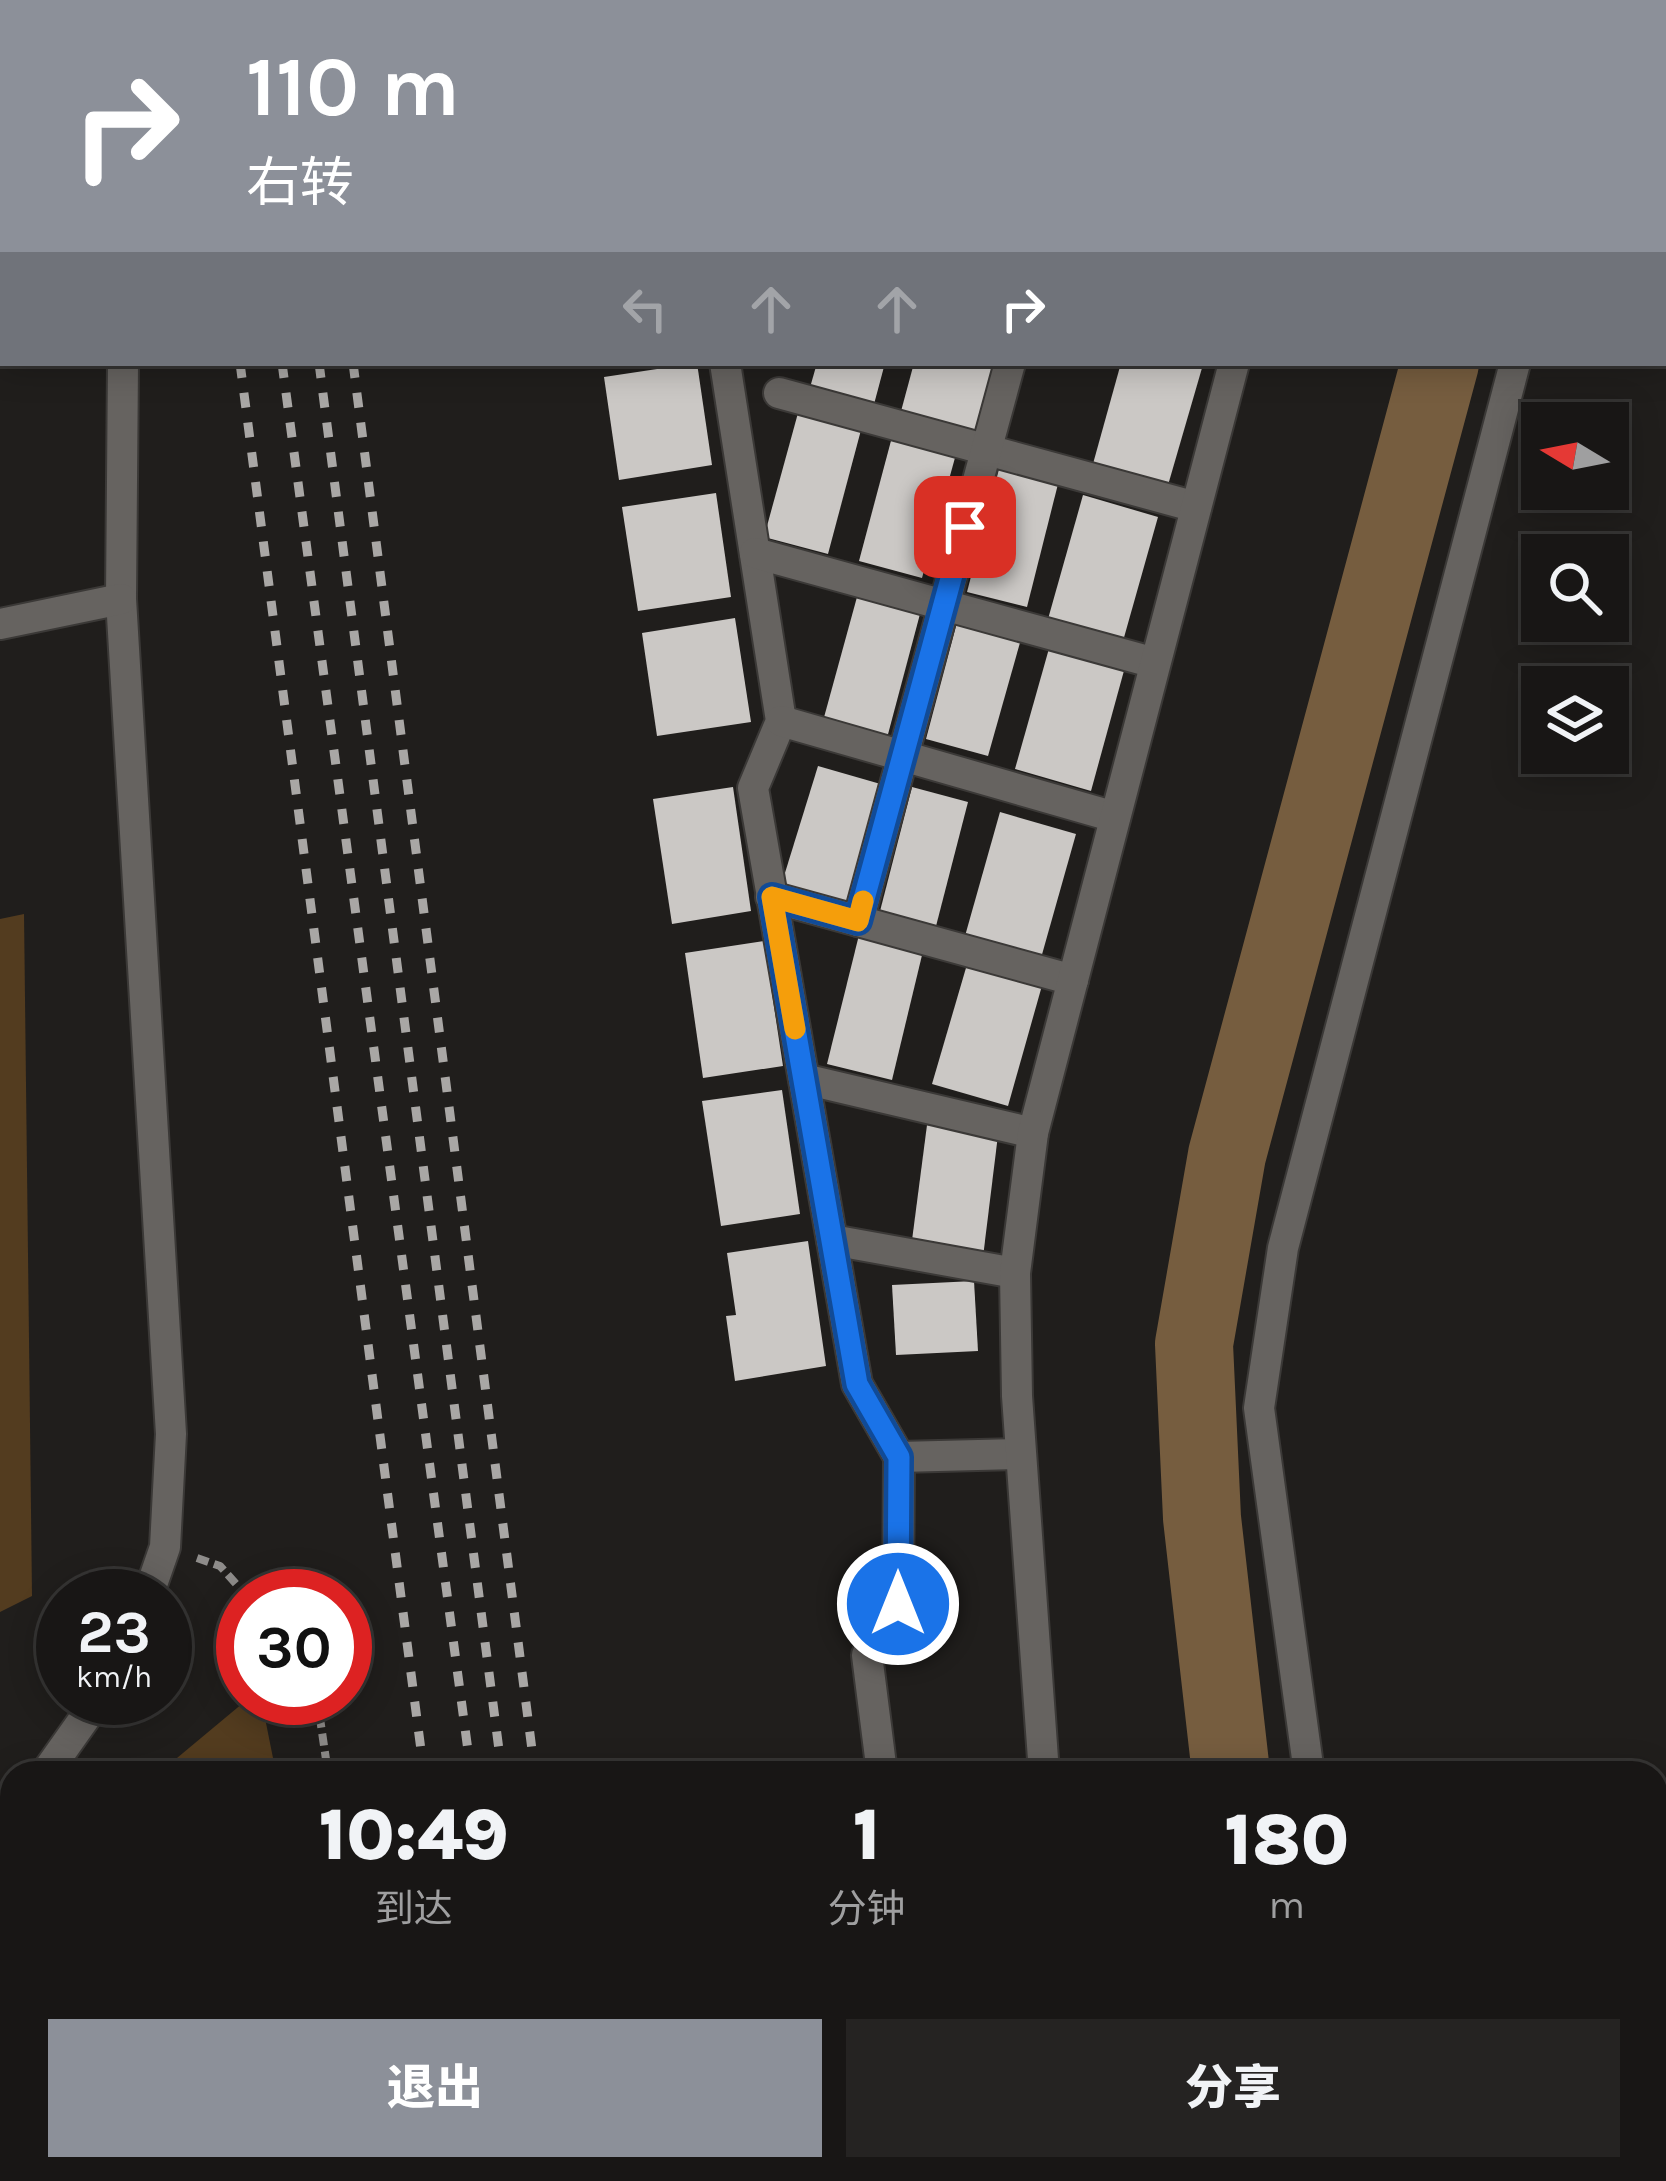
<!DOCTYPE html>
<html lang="zh">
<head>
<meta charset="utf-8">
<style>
	body { margin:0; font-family:Karla,"Noto Sans SC",sans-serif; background:#252322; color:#f1f3f6; height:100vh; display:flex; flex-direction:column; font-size:45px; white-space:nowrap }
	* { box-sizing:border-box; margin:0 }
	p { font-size:39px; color:#9f9fa0 }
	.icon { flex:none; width:66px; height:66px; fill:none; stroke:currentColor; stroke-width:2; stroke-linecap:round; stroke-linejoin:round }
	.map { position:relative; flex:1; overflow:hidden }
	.drawer { position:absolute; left:0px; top:1761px; width:1668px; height:420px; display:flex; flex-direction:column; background:#181615; border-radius:36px 36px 0 0; box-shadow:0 6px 30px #0003,0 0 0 3px #363534 }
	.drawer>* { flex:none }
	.banner { position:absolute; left:0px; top:0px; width:1668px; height:366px; box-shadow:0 6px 30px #0003,0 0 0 3px #363534; background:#8c9099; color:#fff; overflow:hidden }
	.needle { width:78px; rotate:280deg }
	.fabs { position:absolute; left:1521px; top:402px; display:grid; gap:24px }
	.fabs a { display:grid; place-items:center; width:108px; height:108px; border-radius:0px; background:#181615; box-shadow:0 6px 30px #0003,0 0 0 3px #363534; font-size:60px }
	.speed { position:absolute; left:36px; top:1569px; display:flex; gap:24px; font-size:60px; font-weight:700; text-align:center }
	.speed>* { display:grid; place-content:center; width:156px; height:156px; border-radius:50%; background:#181615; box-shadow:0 6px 30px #0003,0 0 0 3px #363534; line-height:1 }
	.speed small { font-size:30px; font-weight:400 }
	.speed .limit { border:18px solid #d22; background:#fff; color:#111 }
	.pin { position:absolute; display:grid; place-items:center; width:102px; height:102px; color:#fff; margin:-51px; border-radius:24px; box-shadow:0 6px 18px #0006 }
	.me { position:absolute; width:132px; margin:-66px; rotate:0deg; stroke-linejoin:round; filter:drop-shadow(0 0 9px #0008) }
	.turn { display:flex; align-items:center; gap:42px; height:252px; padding:0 48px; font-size:54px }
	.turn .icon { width:156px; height:156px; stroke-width:2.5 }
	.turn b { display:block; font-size:84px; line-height:102px }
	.lanes { display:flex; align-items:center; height:114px; padding:0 48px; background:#0003; justify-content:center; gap:60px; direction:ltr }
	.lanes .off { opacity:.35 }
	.eta { display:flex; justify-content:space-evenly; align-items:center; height:204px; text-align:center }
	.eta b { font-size:72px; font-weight:800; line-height:84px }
	.primary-button { display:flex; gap:24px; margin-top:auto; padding:24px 48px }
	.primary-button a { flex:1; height:138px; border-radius:0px; background:#8c9099; color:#fff; font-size:48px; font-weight:800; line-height:138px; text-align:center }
	.primary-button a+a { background:#252322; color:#f1f3f6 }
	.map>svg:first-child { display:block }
	.green { fill:#533c1f }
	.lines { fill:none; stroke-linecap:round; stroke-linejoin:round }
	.river { stroke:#765d3f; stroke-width:78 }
	.building { fill:#cbc8c5 }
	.minor-casing { stroke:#3b3937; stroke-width:34 }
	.path { stroke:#8e8c8a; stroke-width:8; stroke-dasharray:12 6; stroke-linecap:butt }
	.minor { stroke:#666360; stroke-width:30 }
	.rail { stroke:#a9a7a5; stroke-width:9; stroke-dasharray:15 15; stroke-linecap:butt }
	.route-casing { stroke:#114b97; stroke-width:30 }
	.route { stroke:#1a73e8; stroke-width:21 }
	.slow { stroke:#f59e0b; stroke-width:21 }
</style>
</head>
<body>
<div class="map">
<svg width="1666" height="2181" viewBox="0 0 1666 2181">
	<rect width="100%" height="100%" fill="#201e1c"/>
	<g class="green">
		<path d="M24 914 32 1596 0 1612V919Z"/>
		<path d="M249 1698H261L276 1773H159Z"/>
		<path d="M12 1890V2169H102L104 2181H0V1900Z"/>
	</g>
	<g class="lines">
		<g class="river">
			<path d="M1527 3 1528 0"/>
			<path d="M1231 1773 1202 1518 1194 1344 1227 1155 1440 363"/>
			<path d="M1277 2169 1278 2181"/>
		</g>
	</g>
	<g class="building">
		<path d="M697 363 712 465 619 480 604 377Z"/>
		<path d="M817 363H885L873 408 809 391Z"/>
		<path d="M914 363H995L977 435 900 415Z"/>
		<path d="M1121 363H1184L1202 368 1166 492 1091 471Z"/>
		<path d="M798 413 861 430 828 554 764 537Z"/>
		<path d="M892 437 956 454 922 578 859 561Z"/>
		<path d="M999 469 1058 484 1027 607 967 592Z"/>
		<path d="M716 493 731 597 638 611 622 507Z"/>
		<path d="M1083 495 1158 517 1123 641 1048 619Z"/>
		<path d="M857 597 920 614 887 738 823 721Z"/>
		<path d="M959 615 1023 632 988 756 926 739Z"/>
		<path d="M735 618 751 722 657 736 642 633Z"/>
		<path d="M1050 645 1125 667 1091 791 1015 769Z"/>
		<path d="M818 766 884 785 846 909 780 889Z"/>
		<path d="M733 787 751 911 672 924 653 799Z"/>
		<path d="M912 787 968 802 935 930 879 915Z"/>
		<path d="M1000 812 1076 834 1041 958 965 936Z"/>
		<path d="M859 935 923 951 892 1080 827 1064Z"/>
		<path d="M764 941 783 1066 703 1078 685 953Z"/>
		<path d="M968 961 1043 982 1008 1106 932 1084Z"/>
		<path d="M782 1090 800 1214 721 1226 702 1101Z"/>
		<path d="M927 1125 998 1135 983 1257 911 1248Z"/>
		<path d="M808 1241 826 1366 735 1381 726 1316 736 1315 727 1253Z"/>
		<path d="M974 1281 978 1351 896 1355 892 1285Z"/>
	</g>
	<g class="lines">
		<defs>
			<g id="minor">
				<path d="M77 0 78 3"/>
				<path d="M914 3 915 0"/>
				<path d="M1109 3 1110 0"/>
				<path d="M1339 3 1340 0"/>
				<path d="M1609 3 1610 0"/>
				<path d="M123 363 121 599 171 1434 165 1547 148 1596"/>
				<path d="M725 363 781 721 753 788 857 1384 899 1457 1020 1454"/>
				<path d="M779 393 1196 507"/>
				<path d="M755 553 1155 663"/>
				<path d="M0 624 121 599"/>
				<path d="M781 721 1115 817"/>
				<path d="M771 897 1073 980"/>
				<path d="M858 921 1010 363"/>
				<path d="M804 1079 1033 1133"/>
				<path d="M832 1240 1015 1273"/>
				<path d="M46 1773 99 1698"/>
				<path d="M882 1773 867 1655 898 1604 899 1457"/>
				<path d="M1044 1773 1017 1396 1015 1273 1033 1133 1234 363"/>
				<path d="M1309 1773 1259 1408 1283 1248 1515 363"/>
				<path d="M0 1818 12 1807"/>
				<path d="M932 2169 934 2181"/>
				<path d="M1083 2169 1084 2181"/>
				<path d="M1356 2169 1357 2181"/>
			</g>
		</defs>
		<use href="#minor" class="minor-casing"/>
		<g class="path">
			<path d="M197 1558 220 1566 247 1596"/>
			<path d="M317 1698 328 1773"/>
			<path d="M138 2181 147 2169"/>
		</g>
		<use href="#minor" class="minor"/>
		<g class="rail">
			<path d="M195 0V3"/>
			<path d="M235 0V3"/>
			<path d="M273 0 274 3"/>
			<path d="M306 0V3"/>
			<path d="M240 363 424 1773"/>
			<path d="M282 363 471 1773"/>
			<path d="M319 363 502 1773"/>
			<path d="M353 363 535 1773"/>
			<path d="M475 2169 477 2181"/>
			<path d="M524 2169 525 2181"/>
			<path d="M553 2169 554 2181"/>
			<path d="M585 2169 586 2181"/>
		</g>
	</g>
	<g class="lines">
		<defs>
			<path id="route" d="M898 1604 899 1457 857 1384 772 897 858 921 965 527"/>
		</defs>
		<use href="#route" class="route-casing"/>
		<use href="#route" class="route"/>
		<path class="slow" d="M795 1029 772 897 858 921 863 901"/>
	</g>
</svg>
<div class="fabs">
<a><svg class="needle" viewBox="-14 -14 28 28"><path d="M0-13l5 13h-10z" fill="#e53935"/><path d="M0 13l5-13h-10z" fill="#9f9fa0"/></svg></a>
<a><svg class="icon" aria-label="search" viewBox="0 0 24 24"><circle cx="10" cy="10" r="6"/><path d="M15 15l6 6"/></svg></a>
<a><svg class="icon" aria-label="layers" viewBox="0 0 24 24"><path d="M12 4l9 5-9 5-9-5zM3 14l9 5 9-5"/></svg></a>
</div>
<div class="speed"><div>23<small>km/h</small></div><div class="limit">30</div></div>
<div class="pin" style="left:965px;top:527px;background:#d93025"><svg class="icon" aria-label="arrive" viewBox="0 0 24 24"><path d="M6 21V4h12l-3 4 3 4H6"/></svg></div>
<svg class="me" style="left:898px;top:1604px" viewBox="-20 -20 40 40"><circle r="17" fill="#1a73e8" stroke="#fff" stroke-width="3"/><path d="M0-11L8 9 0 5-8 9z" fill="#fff"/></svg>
<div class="banner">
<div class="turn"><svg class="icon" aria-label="right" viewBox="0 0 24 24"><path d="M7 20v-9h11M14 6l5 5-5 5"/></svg><div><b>110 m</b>右转</div></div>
<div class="lanes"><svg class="icon off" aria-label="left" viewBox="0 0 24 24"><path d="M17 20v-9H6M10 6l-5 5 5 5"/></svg><svg class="icon off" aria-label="ahead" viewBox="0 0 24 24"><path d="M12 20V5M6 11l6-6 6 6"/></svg><svg class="icon off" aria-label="ahead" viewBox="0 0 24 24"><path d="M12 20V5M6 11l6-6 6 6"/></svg><svg class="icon" aria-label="right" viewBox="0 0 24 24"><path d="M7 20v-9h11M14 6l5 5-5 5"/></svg></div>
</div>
<section class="drawer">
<div class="eta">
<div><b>10:49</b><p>到达</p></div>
<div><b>1</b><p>分钟</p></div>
<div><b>180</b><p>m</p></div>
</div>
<div class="primary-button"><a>退出</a><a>分享</a></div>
</section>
</div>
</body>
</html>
